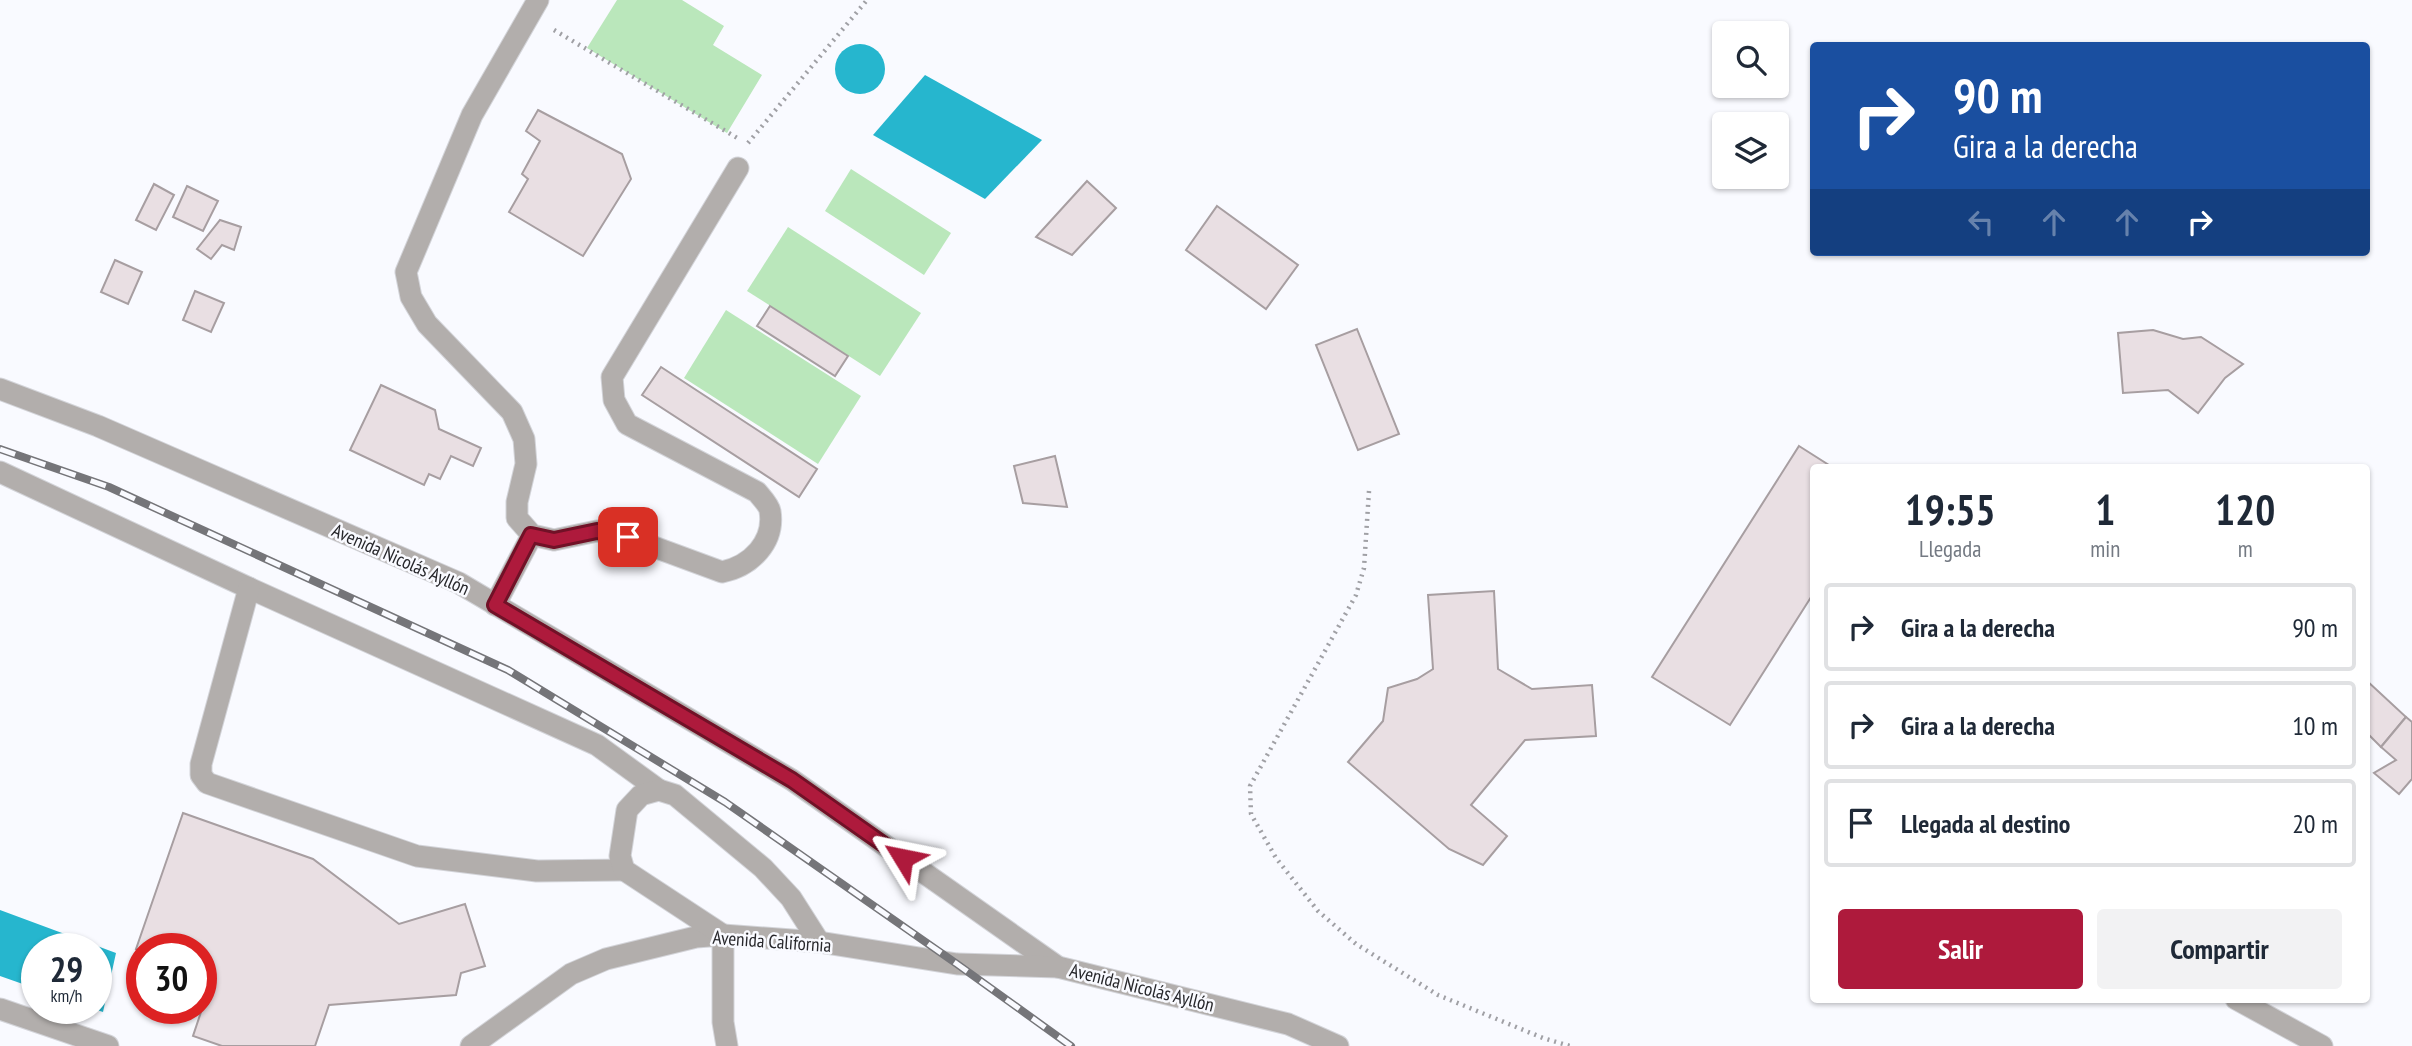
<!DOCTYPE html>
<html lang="es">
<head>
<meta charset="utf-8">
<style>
	body { margin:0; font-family:"PT Sans Narrow",sans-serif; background:#f2f2f3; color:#1f2937; height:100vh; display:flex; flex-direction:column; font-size:26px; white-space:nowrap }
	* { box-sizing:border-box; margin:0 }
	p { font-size:23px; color:#747a83 }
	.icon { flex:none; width:38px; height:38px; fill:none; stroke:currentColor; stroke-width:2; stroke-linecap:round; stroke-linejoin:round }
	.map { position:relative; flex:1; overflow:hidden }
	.panel { position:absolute; left:1810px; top:464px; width:560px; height:539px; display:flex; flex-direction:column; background:#fff; border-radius:7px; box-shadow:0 2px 5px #0004 }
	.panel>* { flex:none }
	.hud { position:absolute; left:1810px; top:42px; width:560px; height:214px; border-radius:7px; box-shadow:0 2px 5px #0004; background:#1a4fa0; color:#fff; overflow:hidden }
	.fabs { position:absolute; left:1712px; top:21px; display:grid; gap:14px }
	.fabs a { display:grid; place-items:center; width:77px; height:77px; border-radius:7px; background:#fff; box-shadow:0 2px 5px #0004; font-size:35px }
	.speed { position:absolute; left:21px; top:933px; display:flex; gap:14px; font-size:35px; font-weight:700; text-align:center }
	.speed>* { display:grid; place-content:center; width:91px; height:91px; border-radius:50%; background:#fff; box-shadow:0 2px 5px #0004; line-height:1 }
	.speed small { font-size:18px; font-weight:400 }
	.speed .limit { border:10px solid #d22; background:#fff; color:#111 }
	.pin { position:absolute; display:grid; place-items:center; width:60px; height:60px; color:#fff; margin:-30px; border-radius:14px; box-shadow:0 4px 10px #0006 }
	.me { position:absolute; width:77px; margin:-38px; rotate:305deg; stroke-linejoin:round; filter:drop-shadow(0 0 5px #0008) }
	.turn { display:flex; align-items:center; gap:24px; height:147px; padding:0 28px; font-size:32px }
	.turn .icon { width:91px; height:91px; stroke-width:2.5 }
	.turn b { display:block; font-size:49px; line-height:60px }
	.lanes { display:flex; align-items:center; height:66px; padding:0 28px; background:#0003; justify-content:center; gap:35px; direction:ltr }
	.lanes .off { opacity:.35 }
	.eta { display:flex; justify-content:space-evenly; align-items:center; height:119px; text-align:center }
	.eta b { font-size:42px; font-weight:800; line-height:49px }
	.primary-button { display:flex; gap:14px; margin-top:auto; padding:14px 28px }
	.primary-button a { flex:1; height:80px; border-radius:7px; background:#ae1a3c; color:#fff; font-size:28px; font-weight:800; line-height:80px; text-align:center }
	.primary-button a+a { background:#f2f2f3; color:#1f2937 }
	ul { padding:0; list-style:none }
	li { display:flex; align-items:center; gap:21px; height:88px; margin:0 14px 10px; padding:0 14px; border:4px solid #e0e1e3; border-radius:7px }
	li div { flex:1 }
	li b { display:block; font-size:26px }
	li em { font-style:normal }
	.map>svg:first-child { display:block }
	.green { fill:#bae7bb }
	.water { fill:#26b6ce }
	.building { fill:#e9dfe3; stroke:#a79ea1; stroke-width:2 }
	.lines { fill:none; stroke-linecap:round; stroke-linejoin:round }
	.minor-casing { stroke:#d3d4d9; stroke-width:23 }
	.path { stroke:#a0a0a5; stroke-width:4.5; stroke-dasharray:2 5; stroke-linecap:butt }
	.minor { stroke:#b2aeac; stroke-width:21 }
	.rail-casing { stroke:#757579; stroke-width:8 }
	.rail { stroke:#f9faff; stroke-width:5; stroke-dasharray:16; stroke-linecap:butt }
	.route-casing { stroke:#711127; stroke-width:18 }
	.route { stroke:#ae1a3c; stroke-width:12 }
	.labels { text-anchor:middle; stroke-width:5; stroke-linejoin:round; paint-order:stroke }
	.street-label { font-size:19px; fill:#27272b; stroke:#f9faff }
</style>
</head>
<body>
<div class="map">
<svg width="2412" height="1046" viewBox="0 0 2412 1046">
	<rect width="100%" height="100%" fill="#f9faff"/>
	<g class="green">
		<path d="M617 0H682L724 26 713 45 762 75 727 133 587 48Z"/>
		<path d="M851 169 951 233 924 275 825 211Z"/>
		<path d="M788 227 921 313 880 376 747 291Z"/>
		<path d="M726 310 861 396 818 464 684 378Z"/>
	</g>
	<g class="water">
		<circle cx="860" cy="69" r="25"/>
		<path d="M925 75 1042 140 985 199 873 135Z"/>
		<path d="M0 910 116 953 103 1012 91 1008H96V948H37V989L0 976Z"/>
	</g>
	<g class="building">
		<path d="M538 110 622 154 631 179 583 256 509 212 528 179 522 174 540 141 526 131Z"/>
		<path d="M1087 181 1116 208 1072 255 1036 237Z"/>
		<path d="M154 184 174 195 156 230 136 220Z"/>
		<path d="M187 186 218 201 203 231 173 217Z"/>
		<path d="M1217 206 1298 265 1266 309 1186 250Z"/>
		<path d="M220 220 241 227 234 250 222 245 211 259 197 249Z"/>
		<path d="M115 260 142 272 128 304 101 292Z"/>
		<path d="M195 291 224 303 211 332 183 320Z"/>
		<path d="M770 306 848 356 835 376 757 326Z"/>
		<path d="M1357 329 1399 434 1358 450 1316 345Z"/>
		<path d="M2153 330 2183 339 2201 337 2243 364 2225 378 2198 413 2168 390 2123 393 2118 333Z"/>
		<path d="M661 367 817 469 799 497 642 395Z"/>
		<path d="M381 385 435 410 439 429 481 448 473 466 451 456 440 479 429 474 424 485 350 450Z"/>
		<path d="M1799 446 1832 467H1813V594L1730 725 1652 677Z"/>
		<path d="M1055 456 1067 507 1023 503 1014 466Z"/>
		<path d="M1494 591 1498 669 1532 689 1592 685 1596 736 1525 740 1471 805 1507 836 1483 865 1449 849 1348 762 1383 721 1388 688 1417 679 1433 669 1428 595Z"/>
		<path d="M2366 680 2406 717 2381 747 2366 732Z"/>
		<path d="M2406 717 2412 722V779L2399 794 2374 773 2396 760 2381 747Z"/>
		<path d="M183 813 313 859 399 924 465 904 485 966 461 973 456 995 329 1005 315 1046H222L193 1036 213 976 201 972V948H142V951L136 949Z"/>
	</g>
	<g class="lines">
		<defs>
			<g id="minor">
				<path d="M538 0 472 115 406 272 411 297 427 324 512 412 524 439 526 464 517 502V518L532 535 554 540 597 531 627 537 722 572C751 566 775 542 770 511 769 505 761 497 757 492L627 424 614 400 612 377 738 168"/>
				<path d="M0 389 98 426 459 583 792 780 1058 967 1288 1024 1338 1046"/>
				<path d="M0 472 249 588 597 745 659 790"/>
				<path d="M249 588 201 764V775L207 783 417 856 537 871 624 870"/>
				<path d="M495 605 532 535"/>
				<path d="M2236 999 2322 1046"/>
				<path d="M0 1009 108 1046"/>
				<path d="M471 1046 571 974 606 959 696 937 723 935 819 942 957 964 1058 967"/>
				<path d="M727 1046 723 1022V935L624 870 620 856 627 810 641 795 659 790 675 795 763 868 791 898 819 942"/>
			</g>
		</defs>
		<use href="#minor" class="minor-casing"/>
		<g class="path">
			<path d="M554 30 739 139"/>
			<path d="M748 143 867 0"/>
			<path d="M1369 491 1364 568 1356 595 1250 786 1251 814 1276 858 1318 911 1356 944 1438 995 1543 1038 1570 1046"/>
		</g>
		<use href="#minor" class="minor"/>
		<defs>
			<path id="rail" d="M0 449 109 487 508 670 725 802 957 964 1071 1046"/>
		</defs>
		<use href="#rail" class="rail-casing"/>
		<use href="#rail" class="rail"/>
	</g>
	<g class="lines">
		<defs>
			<path id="route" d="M628 537 597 531 554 540 531 535 495 605 792 780 903 858"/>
		</defs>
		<use href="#route" class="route-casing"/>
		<use href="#route" class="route"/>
	</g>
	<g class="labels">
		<g class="street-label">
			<text transform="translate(401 559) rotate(24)" y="7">Avenida Nicolás Ayllón</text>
			<text transform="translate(772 941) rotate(4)" y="7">Avenida California</text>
			<text transform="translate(1142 987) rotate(14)" y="7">Avenida Nicolás Ayllón</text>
		</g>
	</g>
</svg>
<div class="fabs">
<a><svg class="icon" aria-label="search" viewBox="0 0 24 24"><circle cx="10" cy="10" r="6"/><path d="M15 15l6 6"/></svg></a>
<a><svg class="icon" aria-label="layers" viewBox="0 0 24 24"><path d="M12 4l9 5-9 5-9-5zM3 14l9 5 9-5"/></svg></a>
</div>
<div class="speed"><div>29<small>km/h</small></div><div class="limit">30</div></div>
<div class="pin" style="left:628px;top:537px;background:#d93025"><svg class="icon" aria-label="arrive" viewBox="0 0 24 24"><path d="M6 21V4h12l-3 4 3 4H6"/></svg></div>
<svg class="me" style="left:903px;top:858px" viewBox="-20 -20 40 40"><path d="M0-17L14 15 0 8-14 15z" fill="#ae1a3c" stroke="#fff" stroke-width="4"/></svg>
<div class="hud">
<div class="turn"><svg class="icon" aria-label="right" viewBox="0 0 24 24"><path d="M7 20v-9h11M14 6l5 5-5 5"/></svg><div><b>90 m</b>Gira a la derecha</div></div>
<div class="lanes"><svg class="icon off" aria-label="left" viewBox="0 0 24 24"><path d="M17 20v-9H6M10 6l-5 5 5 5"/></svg><svg class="icon off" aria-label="ahead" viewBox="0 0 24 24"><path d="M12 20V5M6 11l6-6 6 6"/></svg><svg class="icon off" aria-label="ahead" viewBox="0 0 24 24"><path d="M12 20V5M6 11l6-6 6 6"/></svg><svg class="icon" aria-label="right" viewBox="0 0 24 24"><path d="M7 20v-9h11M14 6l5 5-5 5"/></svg></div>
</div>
<section class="panel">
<div class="eta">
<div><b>19:55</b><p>Llegada</p></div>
<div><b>1</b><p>min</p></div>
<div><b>120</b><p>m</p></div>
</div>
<ul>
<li><svg class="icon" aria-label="right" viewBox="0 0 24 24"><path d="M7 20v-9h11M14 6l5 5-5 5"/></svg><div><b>Gira a la derecha</b></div><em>90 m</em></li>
<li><svg class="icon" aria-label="right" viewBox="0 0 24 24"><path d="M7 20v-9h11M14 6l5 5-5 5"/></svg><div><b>Gira a la derecha</b></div><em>10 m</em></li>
<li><svg class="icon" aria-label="arrive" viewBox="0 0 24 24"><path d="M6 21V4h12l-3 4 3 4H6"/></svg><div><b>Llegada al destino</b></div><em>20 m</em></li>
</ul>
<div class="primary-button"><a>Salir</a><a>Compartir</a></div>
</section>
</div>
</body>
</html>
